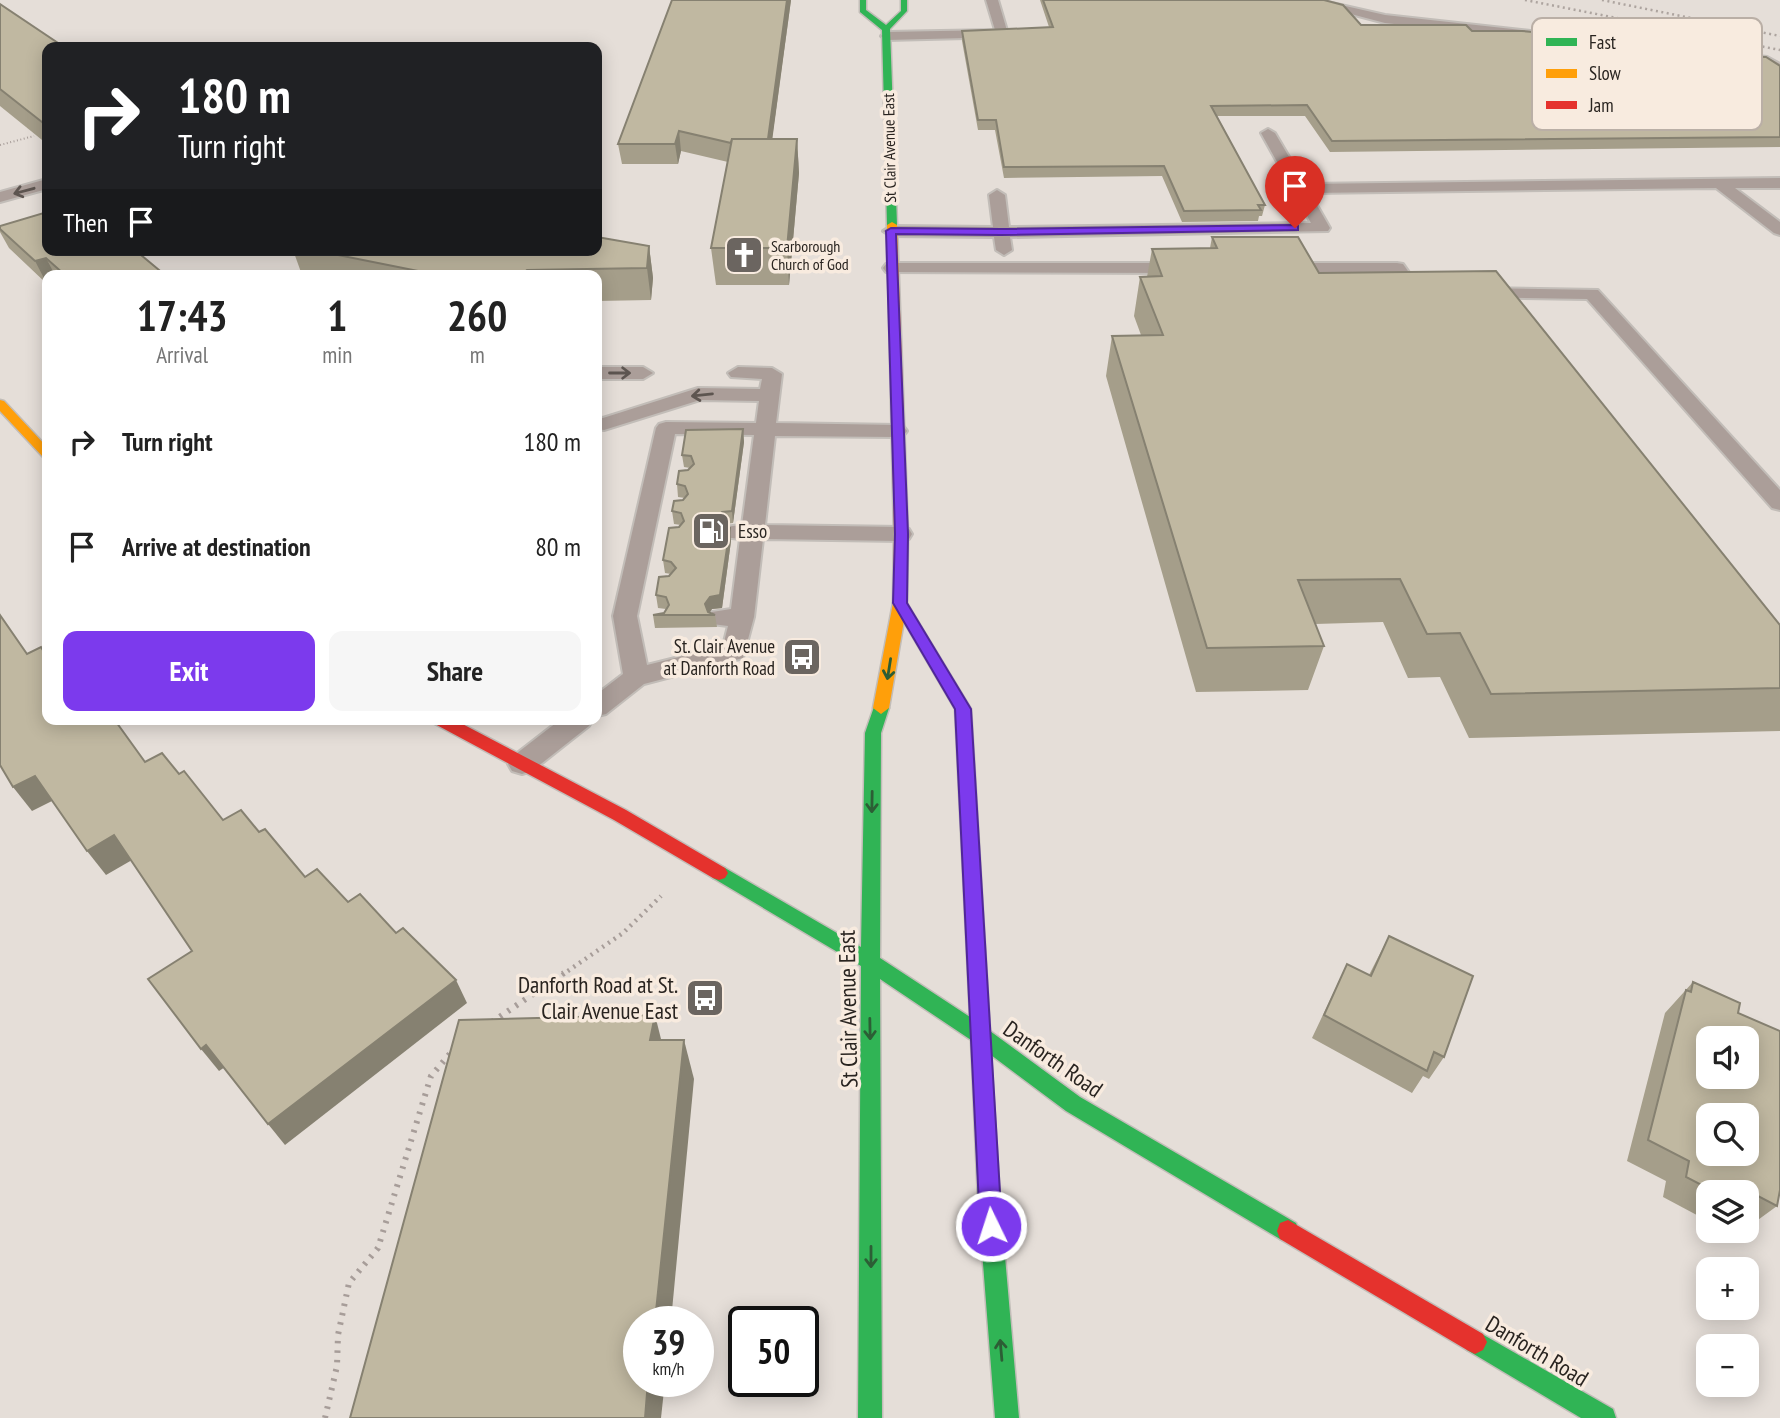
<!DOCTYPE html>
<html lang="en">
<head>
<meta charset="utf-8">
<style>
	body { margin:0; font-family:"PT Sans Narrow",sans-serif; background:#f6f6f6; color:#222; height:100vh; display:flex; flex-direction:column; font-size:26px; white-space:nowrap }
	* { box-sizing:border-box; margin:0 }
	p { font-size:23px; color:#767676 }
	.icon { flex:none; width:38px; height:38px; fill:none; stroke:currentColor; stroke-width:2; stroke-linecap:round; stroke-linejoin:round }
	.map { position:relative; flex:1; overflow:hidden }
	.sheet { position:absolute; left:42px; top:270px; width:560px; height:455px; display:flex; flex-direction:column; background:#fff; border-radius:14px; box-shadow:0 4px 18px #0003 }
	.sheet>* { flex:none }
	.top-card { position:absolute; left:42px; top:42px; width:560px; height:214px; border-radius:14px; box-shadow:0 4px 18px #0003; background:#202124; color:#fff; overflow:hidden }
	.controls { position:absolute; left:1696px; top:1026px; display:grid; gap:14px }
	.controls a { display:grid; place-items:center; width:63px; height:63px; border-radius:14px; background:#fff; box-shadow:0 4px 18px #0003; font-size:35px }
	.speed { position:absolute; left:623px; top:1306px; display:flex; gap:14px; font-size:35px; font-weight:700; text-align:center }
	.speed>* { display:grid; place-content:center; width:91px; height:91px; border-radius:50%; background:#fff; box-shadow:0 4px 18px #0003; line-height:1 }
	.speed small { font-size:18px; font-weight:400 }
	.speed .limit { border:4px solid #111; border-radius:10px; background:#fff; color:#111 }
	.pin { position:absolute; display:grid; place-items:center; width:60px; height:60px; color:#fff; margin:-72px -30px; border-radius:50% 50% 50% 0; rotate:-45deg; box-shadow:0 0 7px #0007 }
	.pin .icon { rotate:45deg }
	.me { position:absolute; width:77px; margin:-38px; rotate:356deg; stroke-linejoin:round; filter:drop-shadow(0 0 5px #0008) }
	.turn { display:flex; align-items:center; gap:24px; height:147px; padding:0 21px; font-size:32px }
	.turn .icon { width:91px; height:91px; stroke-width:2.5 }
	.turn b { display:block; font-size:49px; line-height:60px }
	.then { display:flex; align-items:center; height:66px; padding:0 21px; background:#0003; gap:14px; font-size:26px }
	.eta { display:flex; justify-content:space-evenly; align-items:center; height:119px; text-align:center }
	.eta b { font-size:42px; font-weight:700; line-height:49px }
	.action { display:flex; gap:14px; margin-top:auto; padding:14px 21px }
	.action a { flex:1; height:80px; border-radius:14px; background:#7c3aed; color:#fff; font-size:28px; font-weight:700; line-height:80px; text-align:center }
	.action a+a { background:#f6f6f6; color:#222 }
	ul { padding:0; list-style:none }
	li { display:flex; align-items:center; gap:21px; height:105px; padding:0 21px }
	li div { flex:1 }
	li b { display:block; font-size:26px }
	li em { font-style:normal }
	.map>svg:first-child { display:block }
	.lines { fill:none; stroke-linecap:round; stroke-linejoin:round }
	.lane-casing { stroke:#c2bdb8; stroke-width:4 }
	.fast-casing { stroke:#c2bdb8; stroke-width:3 }
	.slow-casing { stroke:#c2bdb8; stroke-width:3 }
	.jam-casing { stroke:#c2bdb8; stroke-width:3 }
	.path-far2 { stroke:#a79d99; stroke-width:2; stroke-dasharray:1 2.5; stroke-linecap:butt }
	.path-far1 { stroke:#a79d99; stroke-width:4.5; stroke-dasharray:2 5; stroke-linecap:butt }
	.path { stroke:#a79d99; stroke-width:6; stroke-dasharray:2.5 7; stroke-linecap:butt }
	.lane { fill:#ab9e99; fill-rule:evenodd }
	.fast { fill:#30b455; fill-rule:evenodd }
	.slow { fill:#ff9f0a; fill-rule:evenodd }
	.jam { fill:#e5322d; fill-rule:evenodd }
	.rail { stroke:#ada49f; stroke-width:2.5; stroke-dasharray:2 3.5; stroke-linecap:butt }
	.wall { fill:#a59e8a }
	.shaded-wall { fill:#868171 }
	.building { fill:#c0b8a1; stroke:#868171; stroke-width:2; fill-rule:evenodd }
	.oneway { stroke:#5d5550 }
	.oneway2 { stroke:#2c5e35 }
	.route { fill:#7c3aed; stroke:#51269a; stroke-width:2 }
	.labels { text-anchor:middle; stroke-width:7; stroke-linejoin:round; paint-order:stroke }
	.far-street-label { font-size:16px; fill:#292420; stroke:#f8ebdf }
	.far-poi-label { font-size:16px; fill:#292420; stroke:#f8ebdf; text-anchor:start }
	.poi-label { font-size:19px; fill:#292420; stroke:#f8ebdf; text-anchor:start }
	.near-poi-label { font-size:23px; fill:#292420; stroke:#f8ebdf; text-anchor:end }
	.near-street-label { font-size:23px; fill:#292420; stroke:#f8ebdf }
	.key { fill:#f8ebdf; stroke:#baafa6; stroke-width:2 }
	.key-label { font-size:19px; fill:#292420 }
</style>
</head>
<body>
<div class="map">
<svg width="1780" height="1418" viewBox="0 0 1780 1418">
	<rect width="100%" height="100%" fill="#e5ded8"/>
	<g class="lines">
		<defs>
			<g id="lane">
				<path d="M986 0H998L1008 34 1006 37 887 40 881 36 887 32 995 30Z"/>
				<path d="M1298 0H1319L1385 15 1767 57 1780 64V73L1764 64 1385 23Z"/>
				<path d="M1268 129 1275 133 1305 184 1780 178V188H1735L1780 222V235L1774 233 1716 188 1310 193 1330 228 1328 231 1010 237 1012 250 1004 255 996 250 994 237 891 236 883 231 891 226 993 227 989 195 997 190 1005 195 1009 227 1311 223 1261 133Z"/>
				<path d="M47 179V189L0 202V192Z"/>
				<path d="M892 263H1184L1193 268 1184 273 886 272 883 268 886 264Z"/>
				<path d="M1282 263H1397L1403 264 1420 288 1429 289 1432 293 1423 298 1409 297 1392 273 1276 272 1273 268Z"/>
				<path d="M1479 288 1598 290 1780 490V510L1772 508 1587 299 1473 297 1470 293 1473 289Z"/>
				<path d="M597 367H643L653 373 643 379H597Z"/>
				<path d="M738 367 772 368 782 374 776 423 897 425 904 427 907 431 904 435 897 437 775 436 765 525 901 527 909 529 912 534 909 539 901 541 763 539 754 617 743 658 644 684 606 714 597 716V694L623 674 613 616 656 428 659 424 666 422 756 423 759 401 700 400 604 430 597 429V417L603 418 698 388 760 389 762 379 731 377 728 373ZM675 434 754 435 742 525 724 527 721 532 724 537 740 539 731 609 712 612 709 618 712 624 728 626 723 646 647 665 637 616Z"/>
				<path d="M561 719H593L589 726 532 771 522 774 512 771 508 764 512 757Z"/>
			</g>
			<g id="fast">
				<path d="M860 0H866V10L886 25 901 11V0H907V11L890 29 897 225 892 228 887 225 882 30 860 12Z"/>
				<path d="M900 598 905 600 971 709 990 1031 1080 1097 1296 1223 1299 1231 1296 1239 1288 1242 1280 1239 1066 1111 991 1055 1000 1199 1019 1418H995L978 1199 971 1040 880 979 882 1418H858L861 966 713 878 710 873 713 868 719 866 725 868 861 947 865 733 875 704H887L889 708 881 733 880 958 970 1017 955 709 893 603Z"/>
				<path d="M1475 1330 1613 1409 1616 1418H1581L1467 1350 1463 1342 1467 1334Z"/>
			</g>
			<g id="slow">
				<path d="M892 222 897 225 908 534 907 603 889 708 881 714 873 708 893 603 894 534 887 225Z"/>
				<path d="M0 400 4 401 47 447V458L43 457 0 411Z"/>
			</g>
			<g id="jam">
				<path d="M431 719H453L626 810 725 868 728 873 725 878 719 880 713 878 614 820 433 723Z"/>
				<path d="M1288 1220 1483 1334 1487 1342 1483 1350 1475 1354 1467 1350 1280 1239 1277 1231 1280 1223Z"/>
			</g>
		</defs>
		<use href="#lane" class="lane-casing"/>
		<use href="#fast" class="fast-casing"/>
		<use href="#slow" class="slow-casing"/>
		<use href="#jam" class="jam-casing"/>
		<path class="path-far2" d="M0 145 34 136"/>
		<path class="path-far1" d="M562 975 623 933 661 896"/>
		<g class="path">
			<path d="M492 1022 564 973"/>
			<path d="M325 1418 337 1366 338 1335 349 1283 378 1248 431 1076 454 1049"/>
		</g>
		<use href="#lane" class="lane"/>
		<use href="#fast" class="fast"/>
		<use href="#slow" class="slow"/>
		<use href="#jam" class="jam"/>
		<g class="rail">
			<path d="M1525 0 1780 50"/>
			<path d="M1602 0 1780 36"/>
		</g>
	</g>
	<g class="wall">
		<path d="M791 0 772 139H797L799 173 789 285H716L711 248 728 162 681 151 678 164H622L618 144Z"/>
		<path d="M1040 0H1324L1361 25 1472 31 1583 49 1691 55 1780 66V147L1330 152 1305 116H1217L1265 205 1262 216H1259L1258 221 1182 222 1162 176 1004 178 995 130H978L962 41V31L1049 27Z"/>
		<path d="M0 4 47 47V144L0 106Z"/>
		<path d="M0 226 165 275H47V284L9 248 0 232Z"/>
		<path d="M1212 237 1319 273 1780 688V731L1469 738 1440 677 1408 678 1383 622 1315 624 1324 646 1308 690 1196 692 1106 376 1112 336 1141 335 1134 316 1140 277H1147L1152 249 1210 248Z"/>
		<path d="M649 246 653 278 651 300 597 301V275H302L293 250H597Z"/>
		<path d="M743 429 744 442 733 523 724 524 722 526 731 541 722 608 712 609 709 613 715 615 717 627 655 628 653 615 664 613 666 609 658 608 656 595 671 574 665 573 663 560 681 525 674 524 672 511 685 498 678 497 677 484 690 468 684 467 682 455Z"/>
		<path d="M1389 936 1444 1057 1429 1079 1423 1076 1412 1093 1312 1038 1347 964 1369 975Z"/>
		<path d="M1693 982 1738 1013 1777 1206 1751 1225 1746 1223V1192H1708V1221L1663 1197 1666 1181 1627 1161 1665 1013Z"/>
	</g>
	<g class="shaded-wall">
		<path d="M787 0H791L768 171 766 150Z"/>
		<path d="M679 131 681 151 678 164 675 144Z"/>
		<path d="M797 139 799 173 789 285 787 248Z"/>
		<path d="M649 246 653 278 651 300 647 268Z"/>
		<path d="M46 258 55 275H47V284L35 261Z"/>
		<path d="M743 429 744 442 733 523 732 511Z"/>
		<path d="M722 512 724 524 719 531 717 518Z"/>
		<path d="M730 528 731 541 722 608 712 609 708 615 705 604 710 597Z"/>
		<path d="M35 776 54 800 32 811 13 787Z"/>
		<path d="M114 835 132 860 106 875 87 851Z"/>
		<path d="M456 980 467 1003 285 1145 268 1124Z"/>
		<path d="M655 1015 665 1055 650 1040Z"/>
		<path d="M684 1040 694 1079 671 1321H655Z"/>
		<path d="M206 1045 225 1067 219 1071 201 1049Z"/>
		<path d="M648 1381H665L661 1418H645Z"/>
	</g>
	<g class="building">
		<path d="M672 0H787L768 139H732L731 143 679 131 675 144H618Z"/>
		<path d="M1043 0H1324L1343 5 1361 25H1466L1472 31H1522L1567 35 1583 49 1681 48 1691 55 1766 57 1780 66V137L1332 141 1307 105 1211 106 1265 205H1258L1261 210 1184 211 1164 166 1004 167 996 120H978L962 31 1053 27Z"/>
		<path d="M0 4 64 47H47V126L0 89Z"/>
		<path d="M732 139H797L787 248H711Z"/>
		<path d="M47 212V250H135L165 275H65L46 258 35 261 0 229V226Z"/>
		<path d="M597 237 649 246 647 268 527 270 521 275H438L313 250H597Z"/>
		<path d="M1212 237H1298L1319 273 1496 271 1780 625V688L1491 694 1460 633 1427 634 1400 579 1298 580 1324 646 1207 648 1112 336 1163 335 1140 277 1162 276 1152 249 1217 248Z"/>
		<path d="M743 429 732 511 722 512 717 518 720 526 730 528 720 595 710 597 705 604 708 612 715 615H653L664 613 669 605 666 597 656 595 659 577 669 576 676 568 671 562 663 560 669 528 679 527 684 521 681 513 672 511 674 501 683 500 688 494 685 486 677 484 679 471 688 470 694 464 691 456 682 455 686 430Z"/>
		<path d="M0 615 27 654 41 647 47 657V719H104L105 721 109 719H114L145 762 162 753 179 774 184 771 223 820 241 810 259 832 265 829 305 877 317 869 348 902 360 894 396 933 403 928 456 980 268 1124 206 1045 201 1049 148 979 192 951 114 835 87 851 35 776 13 787 0 765Z"/>
		<path d="M1389 936 1473 976 1444 1057 1434 1052 1427 1071 1324 1015 1347 964 1371 976Z"/>
		<path d="M1693 982 1740 1003 1738 1013 1780 1031V1190L1777 1206 1735 1184 1734 1192H1715L1686 1177 1689 1161 1648 1140 1686 990 1691 992ZM1708 1038H1746V1076H1708ZM1708 1115H1746V1153H1708Z"/>
		<path d="M655 1015 650 1040H684L655 1321H639V1381H648L645 1418H350L459 1020Z"/>
	</g>
	<defs><path id="oneway-shaft" d="M-6 0H5M1.5-3L5.5 0L1.5 3" fill="none" stroke-width="1.6" stroke-linecap="round" stroke-linejoin="round" transform="scale(1.75)"/></defs>
	<g class="oneway">
		<use href="#oneway-shaft" transform="translate(24 191) rotate(165)"/>
		<use href="#oneway-shaft" transform="translate(620 373)"/>
		<use href="#oneway-shaft" transform="translate(702 395) rotate(174)"/>
	</g>
	<g class="oneway2">
		<use href="#oneway-shaft" transform="translate(889 669) rotate(99)"/>
		<use href="#oneway-shaft" transform="translate(872 802) rotate(91)"/>
		<use href="#oneway-shaft" transform="translate(870 1029) rotate(89)"/>
		<use href="#oneway-shaft" transform="translate(871 1257) rotate(90)"/>
		<use href="#oneway-shaft" transform="translate(1001 1350) rotate(-95)"/>
	</g>
	<path class="route" d="M1295 225 1298 226V230L1001 235 896 234 908 534 907 603 971 709 1002 1226 999 1234 991 1238 983 1234 980 1226 955 709 893 603 895 534 886 231 891 228 1001 229Z"/>
	<defs>
		<symbol id="church-square" viewBox="-11 -11 22 22"><rect x="-9" y="-9" width="18" height="18" rx="4" fill="#6b6560" stroke="#f8ebdf"/><path d="M-1.2-6h2.4v3.5h3.3v2.4h-3.3V6h-2.4V-.1h-3.3v-2.4h3.3Z" fill="#fff"/></symbol>
		<symbol id="fuel-square" viewBox="-11 -11 22 22"><rect x="-9" y="-9" width="18" height="18" rx="4" fill="#6b6560" stroke="#f8ebdf"/><path d="M-5.5-6h7V0h2V4h1.3V-2.5L3-4.5l.8-.8L6-3V5H2.5V1h-1V6h-7ZM-4.2-4.7v3.2H.2V-4.7Z" fill="#fff"/></symbol>
		<symbol id="bus-square" viewBox="-11 -11 22 22"><rect x="-9" y="-9" width="18" height="18" rx="4" fill="#6b6560" stroke="#f8ebdf"/><path d="M-5-6H5V4H4V6H2V4H-2V6H-4V4H-5ZM-3.5-4V0h7V-4ZM-3.5 1.2v1.5H-2V1.2ZM2 1.2v1.5H3.5V1.2Z" fill="#fff"/></symbol>
	</defs>
	<g fill-rule="evenodd">
		<use href="#church-square" x="722" y="233" width="44" height="44"/>
		<use href="#fuel-square" x="689" y="509" width="44" height="44"/>
		<use href="#bus-square" x="780" y="635" width="44" height="44"/>
		<use href="#bus-square" x="683" y="976" width="44" height="44"/>
	</g>
	<g class="labels">
		<g class="far-street-label">
			<text transform="translate(889 148) rotate(-91)" y="6">St Clair Avenue East</text>
		</g>
		<g class="far-poi-label">
			<text x="771" y="252">Scarborough<tspan x="771" dy="18">Church of God</tspan></text>
		</g>
		<g class="poi-label">
			<text x="738" y="538">Esso</text>
			<text x="775" y="653" text-anchor="end">St. Clair Avenue<tspan x="775" dy="22">at Danforth Road</tspan></text>
		</g>
		<g class="near-poi-label">
			<text x="678" y="993">Danforth Road at St.<tspan x="678" dy="26">Clair Avenue East</tspan></text>
		</g>
		<g class="near-street-label">
			<text transform="translate(848 1009) rotate(-91)" y="8">St Clair Avenue East</text>
			<text transform="translate(1053 1059) rotate(35)" y="8">Danforth Road</text>
			<text transform="translate(1537 1351) rotate(31)" y="8">Danforth Road</text>
		</g>
	</g>
	<rect x="1532" y="18" width="230" height="112" rx="10" class="key"/>
	<rect x="1546" y="38" width="31" height="8" fill="#30b455"/>
	<rect x="1546" y="69" width="31" height="9" fill="#ff9f0a"/>
	<rect x="1546" y="101" width="31" height="8" fill="#e5322d"/>
	<g class="key-label">
		<text x="1589" y="49">Fast</text>
		<text x="1589" y="80">Slow</text>
		<text x="1589" y="112">Jam</text>
	</g>
</svg>
<div class="controls">
<a><svg class="icon" aria-label="sound" viewBox="0 0 24 24"><path d="M4 9h4l5-4v14l-5-4H4zM17 9q2 3 0 6"/></svg></a>
<a><svg class="icon" aria-label="search" viewBox="0 0 24 24"><circle cx="10" cy="10" r="6"/><path d="M15 15l6 6"/></svg></a>
<a><svg class="icon" aria-label="layers" viewBox="0 0 24 24"><path d="M12 4l9 5-9 5-9-5zM3 14l9 5 9-5"/></svg></a>
<a>+</a>
<a>−</a>
</div>
<div class="speed"><div>39<small>km/h</small></div><div class="limit">50</div></div>
<div class="pin" style="left:1295px;top:228px;background:#d93025"><svg class="icon" aria-label="arrive" viewBox="0 0 24 24"><path d="M6 21V4h12l-3 4 3 4H6"/></svg></div>
<svg class="me" style="left:991px;top:1226px" viewBox="-20 -20 40 40"><circle r="17" fill="#7c3aed" stroke="#fff" stroke-width="3"/><path d="M0-11L8 9 0 5-8 9z" fill="#fff"/></svg>
<div class="top-card">
<div class="turn"><svg class="icon" aria-label="right" viewBox="0 0 24 24"><path d="M7 20v-9h11M14 6l5 5-5 5"/></svg><div><b>180 m</b>Turn right</div></div>
<div class="then">Then<svg class="icon" aria-label="arrive" viewBox="0 0 24 24"><path d="M6 21V4h12l-3 4 3 4H6"/></svg></div>
</div>
<section class="sheet">
<div class="eta">
<div><b>17:43</b><p>Arrival</p></div>
<div><b>1</b><p>min</p></div>
<div><b>260</b><p>m</p></div>
</div>
<ul>
<li><svg class="icon" aria-label="right" viewBox="0 0 24 24"><path d="M7 20v-9h11M14 6l5 5-5 5"/></svg><div><b>Turn right</b></div><em>180 m</em></li>
<li><svg class="icon" aria-label="arrive" viewBox="0 0 24 24"><path d="M6 21V4h12l-3 4 3 4H6"/></svg><div><b>Arrive at destination</b></div><em>80 m</em></li>
</ul>
<div class="action"><a>Exit</a><a>Share</a></div>
</section>
</div>
</body>
</html>
